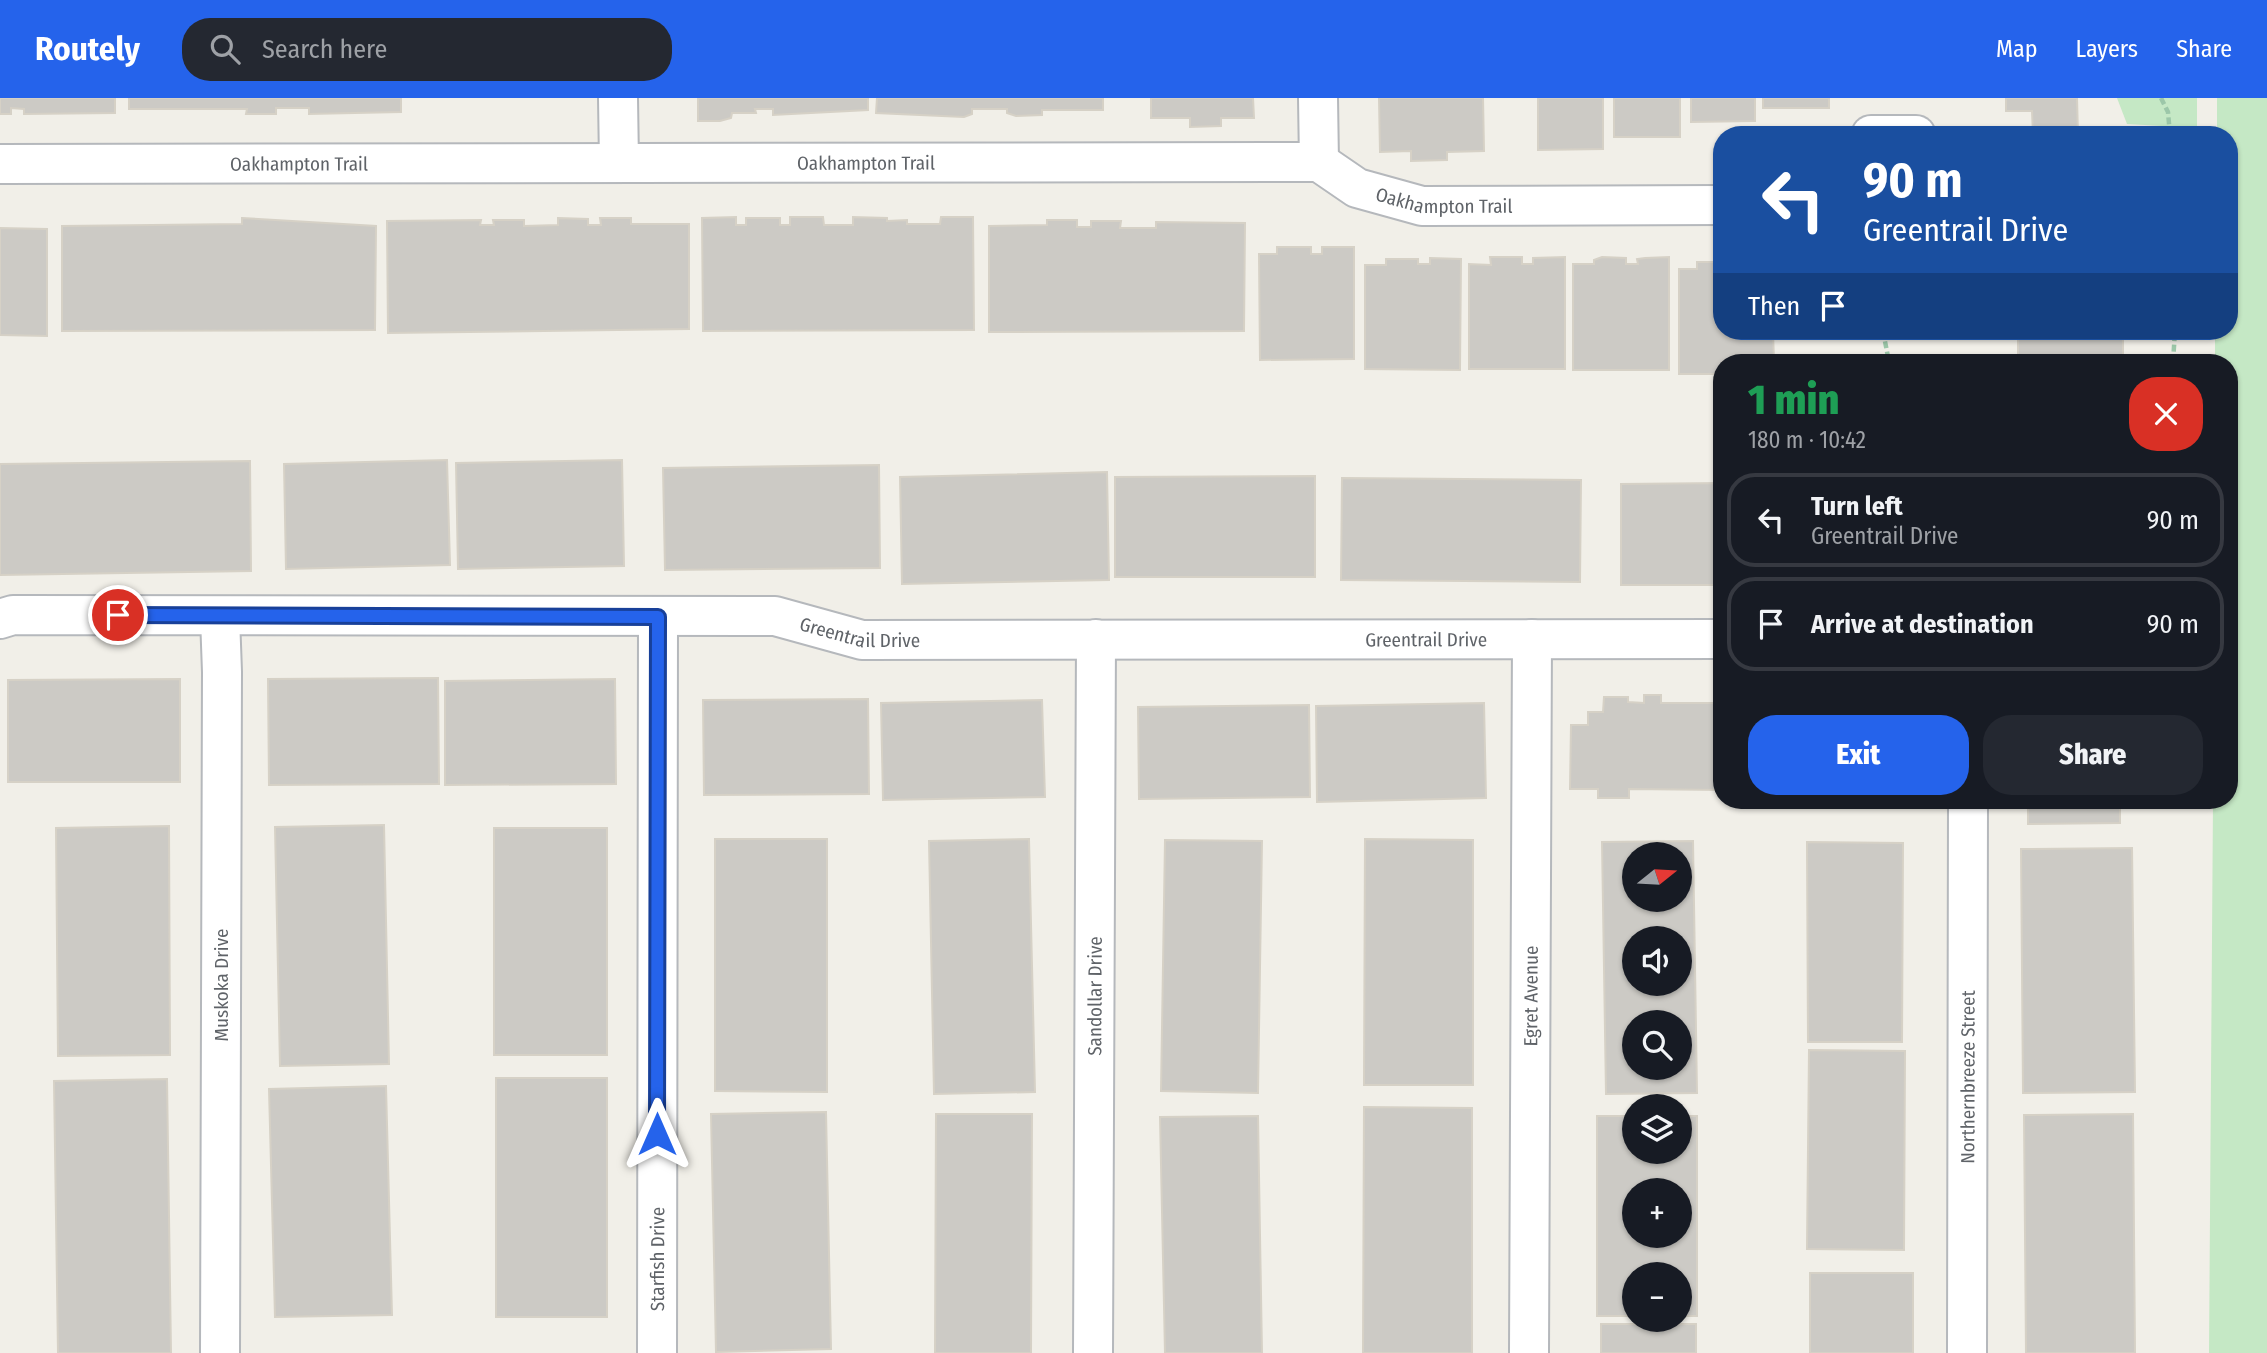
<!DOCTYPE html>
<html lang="en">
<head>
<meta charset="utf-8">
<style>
	body { margin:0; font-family:"Fira Sans Condensed",sans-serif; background:#242831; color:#f1f3f6; height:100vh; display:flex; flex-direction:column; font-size:26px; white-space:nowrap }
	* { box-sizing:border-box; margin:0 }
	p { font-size:23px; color:#9ea1a6 }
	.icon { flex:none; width:38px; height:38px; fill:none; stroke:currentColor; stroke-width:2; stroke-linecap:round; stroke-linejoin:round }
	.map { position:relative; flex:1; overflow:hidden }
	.drawer { position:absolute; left:1713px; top:256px; width:525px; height:455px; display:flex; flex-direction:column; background:#171b24; border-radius:28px; box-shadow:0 2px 5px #0004 }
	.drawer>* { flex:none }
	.top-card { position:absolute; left:1713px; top:28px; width:525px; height:214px; border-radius:28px; box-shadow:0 2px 5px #0004; background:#1a4fa0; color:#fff; overflow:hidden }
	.needle { width:46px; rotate:72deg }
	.controls { position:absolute; left:1622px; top:744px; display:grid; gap:14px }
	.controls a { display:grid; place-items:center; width:70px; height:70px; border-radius:50%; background:#171b24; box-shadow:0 2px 5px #0004; font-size:35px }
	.pin { position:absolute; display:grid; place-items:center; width:60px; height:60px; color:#fff; margin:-30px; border:4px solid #fff; border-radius:50%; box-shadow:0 2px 7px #0007 }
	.me { position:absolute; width:77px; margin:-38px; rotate:0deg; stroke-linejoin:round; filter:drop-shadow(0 0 5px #0008) }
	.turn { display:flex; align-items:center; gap:24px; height:147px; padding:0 35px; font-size:32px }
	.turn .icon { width:91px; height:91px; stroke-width:2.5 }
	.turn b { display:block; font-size:49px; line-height:60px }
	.then { display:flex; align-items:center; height:66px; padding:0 35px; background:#0003; gap:14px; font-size:26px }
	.round { display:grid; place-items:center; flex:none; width:74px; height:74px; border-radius:28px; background:#242831 }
	.summary { display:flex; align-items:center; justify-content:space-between; height:119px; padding:0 35px }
	h1 { font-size:42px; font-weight:800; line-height:52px; color:#1e9e55 }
	.action { display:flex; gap:14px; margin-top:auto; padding:14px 35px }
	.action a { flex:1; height:80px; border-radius:28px; background:#2563eb; color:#fff; font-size:28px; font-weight:800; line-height:80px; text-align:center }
	.action a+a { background:#242831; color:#f1f3f6 }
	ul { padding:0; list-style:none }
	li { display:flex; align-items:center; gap:21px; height:94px; margin:0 14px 10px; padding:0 21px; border:4px solid #363941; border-radius:28px }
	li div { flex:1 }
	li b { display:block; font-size:26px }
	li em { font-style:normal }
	header { display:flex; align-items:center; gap:42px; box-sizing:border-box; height:98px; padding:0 35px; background:#2563eb; color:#fff }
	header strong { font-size:33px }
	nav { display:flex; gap:38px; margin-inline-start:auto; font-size:24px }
	.search { width:490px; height:63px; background:#242831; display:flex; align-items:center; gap:18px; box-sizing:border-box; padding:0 24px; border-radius:28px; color:#9ea1a6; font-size:26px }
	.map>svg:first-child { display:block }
	.green { fill:#c5e8c5 }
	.building { fill:#cccac5; stroke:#d6d1c6; stroke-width:2; fill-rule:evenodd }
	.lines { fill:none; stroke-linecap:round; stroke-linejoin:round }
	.minor-casing { stroke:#b5b8bc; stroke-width:42 }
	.path { stroke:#9cc7a9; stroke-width:4.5; stroke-dasharray:7 3.5; stroke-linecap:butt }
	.minor { stroke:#fff; stroke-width:38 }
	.route-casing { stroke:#184099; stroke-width:18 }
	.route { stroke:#2563eb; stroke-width:12 }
	.labels { text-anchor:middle; stroke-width:5; stroke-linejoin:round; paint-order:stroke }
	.street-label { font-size:19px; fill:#5f6368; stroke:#fff }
</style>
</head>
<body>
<header>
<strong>Routely</strong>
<div class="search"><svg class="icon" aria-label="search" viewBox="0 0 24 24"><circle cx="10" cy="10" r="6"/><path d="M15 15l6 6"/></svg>Search here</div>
<nav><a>Map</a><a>Layers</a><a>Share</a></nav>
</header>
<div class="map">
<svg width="2267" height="1255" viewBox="0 0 2267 1255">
	<rect width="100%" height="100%" fill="#f1efe8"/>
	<g class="green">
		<path d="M2117 0H2197V30L2127 26Z"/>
		<path d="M2217 0H2267V1255H2209L2213 702H2230V264H2215V233H2230V37H2217Z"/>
	</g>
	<g class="building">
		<path d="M0 0H115V15L24 16V11L11 10V16H0Z"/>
		<path d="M129 0H401V14L309 16V10H276V16H246L247 11H129Z"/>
		<path d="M698 0H868V12L773 17V11H755L756 15H732L731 20 720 23H698Z"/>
		<path d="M877 0H1103V12H1042V17L1016 18 1007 15V11H972V16L964 19 876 15Z"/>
		<path d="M1151 0H1253L1254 20H1221V28L1190 29V20H1151Z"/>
		<path d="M1379 0H1483L1484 53 1447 54V62L1411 63V53L1380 54Z"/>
		<path d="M1538 0H1603V51L1538 52Z"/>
		<rect x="1614" y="0" width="66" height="39"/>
		<path d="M1691 0H1755V23L1691 24Z"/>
		<rect x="1763" y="0" width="66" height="10"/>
		<path d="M2006 0H2077L2078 37H2033L2032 13H2006Z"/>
		<path d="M736 119V127H746V120H780V127H790V119H823L824 127H853V119L887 120V123L907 122V126H940L941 119H973L974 232 703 233 702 120Z"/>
		<path d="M242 120 376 128 375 232 62 233V128L242 126Z"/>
		<path d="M558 120 588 121V127H601L600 120H631V126H689V231L388 235 387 123 481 122 480 127H494L493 122H524V128L558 127Z"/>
		<path d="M1047 122H1077V129H1091V123H1121L1120 130H1156V124L1245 125 1244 233 989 234V128L1047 127Z"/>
		<path d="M0 130 47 131V238L0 237Z"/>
		<path d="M1277 149H1311V156H1322V149H1354V261L1260 262 1259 156H1277Z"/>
		<path d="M1490 159H1522V166H1533V160L1565 159V271H1469V166L1491 167Z"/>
		<path d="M1602 159 1626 160V166H1638L1637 161 1645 160 1669 159V272H1573V166H1594V162Z"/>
		<path d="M1430 160 1461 161 1460 272 1365 271V167H1386V161H1418V166H1430Z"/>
		<path d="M1697 164H1722V233H1773L1774 264H1722V276H1679V171H1697Z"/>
		<rect x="2018" y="233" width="105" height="31"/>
		<path d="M447 362 450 467 286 471 284 366Z"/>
		<path d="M622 362 624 468 458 471 456 365Z"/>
		<path d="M250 363 251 473 0 477V366Z"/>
		<path d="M879 367 880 470 665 472 663 370Z"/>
		<path d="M1107 374 1109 482 902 486 900 379Z"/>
		<path d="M1315 378V479H1115V379Z"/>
		<path d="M1342 380 1581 382 1580 484 1341 482Z"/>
		<path d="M1722 385V487H1621V386Z"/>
		<path d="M438 580 439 686 269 687 268 581Z"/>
		<path d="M180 581V684H8V582Z"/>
		<path d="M615 581 616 686 445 687V583Z"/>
		<path d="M1644 597H1661V605H1722V692L1629 691V700H1598V691H1570L1571 627H1588V614H1603L1604 599H1628V604L1644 605Z"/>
		<path d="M868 601 869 696 704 697 703 602Z"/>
		<path d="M1042 602 1045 699 883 702 881 605Z"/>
		<path d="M1484 605 1486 700 1317 704 1316 608Z"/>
		<path d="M1309 607 1310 699 1139 701 1138 609Z"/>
		<path d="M2028 702H2120V725L2028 726Z"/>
		<path d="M384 727 389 966 280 968 275 729Z"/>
		<path d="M169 728 170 957 58 958 56 730Z"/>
		<rect x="494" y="730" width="113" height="227"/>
		<path d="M715 741H827V994L715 993Z"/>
		<path d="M1029 741 1035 994 934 996 929 743Z"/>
		<path d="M1365 741 1473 742V987H1364Z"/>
		<path d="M1165 742 1262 743 1258 995 1161 993Z"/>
		<path d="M1693 743 1697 995 1606 996 1602 744ZM1634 756H1680V802H1634ZM1634 840H1680V886H1634ZM1634 924H1680V970H1634Z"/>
		<path d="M1807 744 1903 745 1902 944H1808Z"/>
		<path d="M2132 750 2135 994 2023 995 2021 751Z"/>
		<path d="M1809 952 1905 953 1904 1152 1807 1151Z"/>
		<rect x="496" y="980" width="111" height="239"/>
		<path d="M167 981 171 1255H58L54 983Z"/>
		<path d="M386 988 392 1217 275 1219 269 991Z"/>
		<path d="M1364 1009 1472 1010V1255H1363Z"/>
		<path d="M826 1014 831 1251 716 1254 711 1016Z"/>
		<path d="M936 1016H1032L1031 1255H935Z"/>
		<path d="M2133 1016 2135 1255H2026L2024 1017Z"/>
		<path d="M1258 1018 1262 1255H1165L1160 1019Z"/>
		<path d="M1597 1018H1634V1054H1680V1018H1697V1218H1680V1176H1634V1218H1597ZM1634 1092H1680V1138H1634Z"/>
		<rect x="1810" y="1175" width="103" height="80"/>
		<rect x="1601" y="1226" width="95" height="29"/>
	</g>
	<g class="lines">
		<defs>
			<g id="minor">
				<path d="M618 0 619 64"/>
				<path d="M1318 0 1319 64"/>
				<path d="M1871 37H1916"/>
				<path id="s1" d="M0 66 1319 64 1357 90 1422 108 1722 107"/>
				<path d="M220 519 222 574 220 1255"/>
				<path id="s2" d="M0 521 13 517 775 518 862 542 1722 541"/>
				<path id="s3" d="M657 1255 658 519"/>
				<path id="s4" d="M1093 1255 1096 541"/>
				<path id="s5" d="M1529 1255 1532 541"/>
				<path id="s6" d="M1967 1255 1968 702"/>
			</g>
		</defs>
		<use href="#minor" class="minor-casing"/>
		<g class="path">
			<path d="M2161 0 2168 14 2170 37"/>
			<path d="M1883 233 1889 264"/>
			<path d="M2173 264 2175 233"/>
		</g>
		<use href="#minor" class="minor"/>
	</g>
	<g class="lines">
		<defs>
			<path id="route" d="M118 517 658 519 657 1036"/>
		</defs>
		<use href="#route" class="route-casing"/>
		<use href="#route" class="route"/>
	</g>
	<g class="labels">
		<g class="street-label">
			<text dy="7" stroke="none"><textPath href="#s1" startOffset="866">Oakhampton Trail</textPath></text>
			<text dy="7" stroke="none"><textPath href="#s1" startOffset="299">Oakhampton Trail</textPath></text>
			<text dy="7" stroke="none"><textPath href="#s1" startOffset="1454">Oakhampton Trail</textPath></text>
			<text dy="7" stroke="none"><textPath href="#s2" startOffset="863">Greentrail Drive</textPath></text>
			<text dy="7" stroke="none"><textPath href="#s2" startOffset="1430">Greentrail Drive</textPath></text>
			<text transform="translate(221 887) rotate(-90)" y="7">Muskoka Drive</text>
			<text dy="7" stroke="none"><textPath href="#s4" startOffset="357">Sandollar Drive</textPath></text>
			<text dy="7" stroke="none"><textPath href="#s5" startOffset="357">Egret Avenue</textPath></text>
			<text dy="7" stroke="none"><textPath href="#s6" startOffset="276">Northernbreeze Street</textPath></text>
			<text dy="7" stroke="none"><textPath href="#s3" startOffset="94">Starfish Drive</textPath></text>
		</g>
	</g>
</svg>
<div class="controls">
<a><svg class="needle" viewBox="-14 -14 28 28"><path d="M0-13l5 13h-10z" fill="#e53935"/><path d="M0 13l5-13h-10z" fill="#9ea1a6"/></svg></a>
<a><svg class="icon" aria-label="sound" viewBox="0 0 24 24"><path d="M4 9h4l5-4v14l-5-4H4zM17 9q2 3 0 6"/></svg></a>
<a><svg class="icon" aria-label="search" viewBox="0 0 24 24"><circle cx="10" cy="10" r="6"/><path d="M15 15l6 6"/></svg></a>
<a><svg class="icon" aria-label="layers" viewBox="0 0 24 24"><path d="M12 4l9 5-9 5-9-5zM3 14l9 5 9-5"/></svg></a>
<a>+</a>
<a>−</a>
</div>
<div class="pin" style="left:118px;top:517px;background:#d93025"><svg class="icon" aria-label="arrive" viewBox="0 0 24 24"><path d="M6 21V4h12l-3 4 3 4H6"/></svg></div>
<svg class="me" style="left:657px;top:1036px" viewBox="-20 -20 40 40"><path d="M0-17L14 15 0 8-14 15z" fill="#2563eb" stroke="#fff" stroke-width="4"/></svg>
<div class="top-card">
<div class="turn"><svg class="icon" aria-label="left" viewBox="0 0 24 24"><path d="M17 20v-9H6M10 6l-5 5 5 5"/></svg><div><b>90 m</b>Greentrail Drive</div></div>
<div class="then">Then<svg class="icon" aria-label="arrive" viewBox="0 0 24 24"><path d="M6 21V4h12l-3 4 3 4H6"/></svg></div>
</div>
<section class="drawer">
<div class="summary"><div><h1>1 min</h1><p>180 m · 10:42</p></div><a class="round" style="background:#d93025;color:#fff"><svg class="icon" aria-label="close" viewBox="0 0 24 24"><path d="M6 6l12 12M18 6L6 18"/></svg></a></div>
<ul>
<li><svg class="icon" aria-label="left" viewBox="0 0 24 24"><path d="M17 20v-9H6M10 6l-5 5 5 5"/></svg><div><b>Turn left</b><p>Greentrail Drive</p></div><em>90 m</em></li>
<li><svg class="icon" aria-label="arrive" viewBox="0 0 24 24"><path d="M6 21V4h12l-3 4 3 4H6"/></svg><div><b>Arrive at destination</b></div><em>90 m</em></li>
</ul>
<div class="action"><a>Exit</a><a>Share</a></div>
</section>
</div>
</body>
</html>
